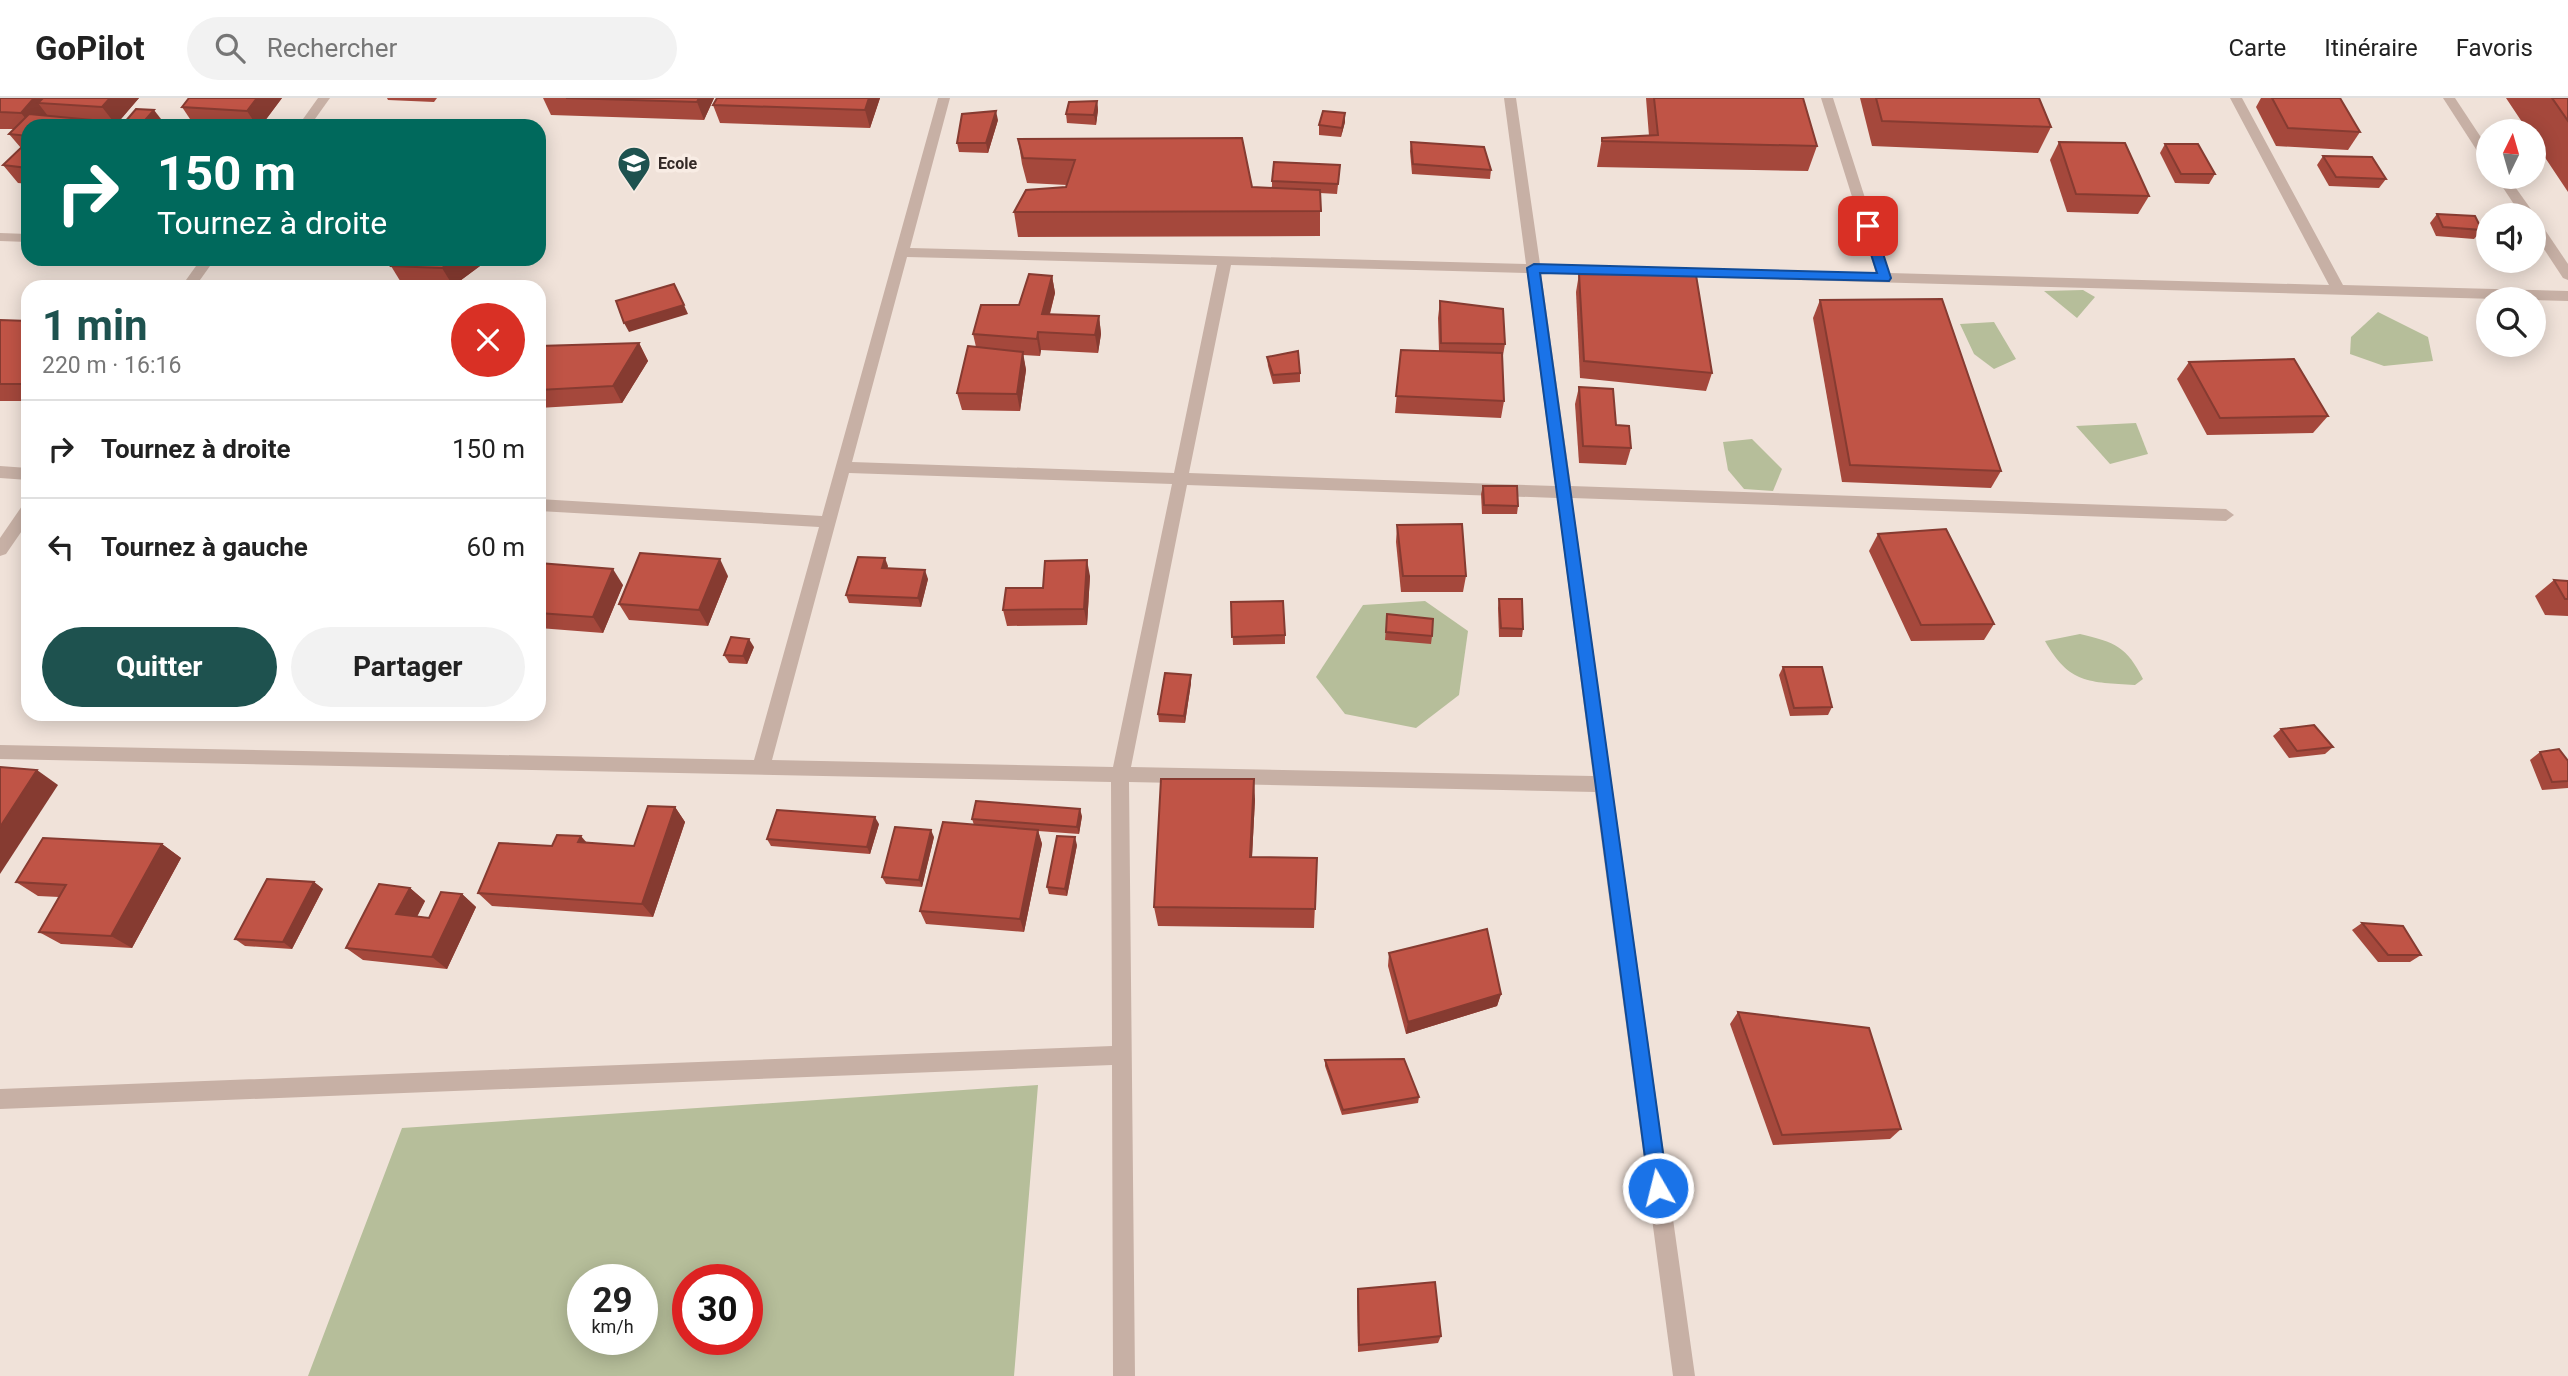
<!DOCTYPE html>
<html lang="fr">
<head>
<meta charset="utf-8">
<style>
	body { margin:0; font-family:Roboto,sans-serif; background:#f2f2f2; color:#222; height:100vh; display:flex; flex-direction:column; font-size:26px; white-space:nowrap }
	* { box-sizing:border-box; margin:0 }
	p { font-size:23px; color:#767676 }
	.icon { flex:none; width:38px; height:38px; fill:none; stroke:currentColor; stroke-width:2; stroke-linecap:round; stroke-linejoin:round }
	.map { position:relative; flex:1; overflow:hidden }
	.side { position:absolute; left:21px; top:182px; width:525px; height:441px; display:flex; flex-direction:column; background:#fff; border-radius:21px; box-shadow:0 4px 18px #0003 }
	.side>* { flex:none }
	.top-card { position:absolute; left:21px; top:21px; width:525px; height:147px; border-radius:21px; box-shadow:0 4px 18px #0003; background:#00695c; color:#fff; overflow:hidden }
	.needle { width:46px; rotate:5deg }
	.tools { position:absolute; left:2476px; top:21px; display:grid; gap:14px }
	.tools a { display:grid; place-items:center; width:70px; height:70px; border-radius:50%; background:#fff; box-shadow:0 4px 18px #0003; font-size:35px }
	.speed { position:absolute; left:567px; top:1166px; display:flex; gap:14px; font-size:35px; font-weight:700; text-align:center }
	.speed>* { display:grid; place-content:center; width:91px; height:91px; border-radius:50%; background:#fff; box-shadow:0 4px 18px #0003; line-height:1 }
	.speed small { font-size:18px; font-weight:400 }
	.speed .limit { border:10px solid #d22; background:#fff; color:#111 }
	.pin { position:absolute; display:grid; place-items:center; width:60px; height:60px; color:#fff; margin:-30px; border-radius:14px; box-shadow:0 4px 10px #0006 }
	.me { position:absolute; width:77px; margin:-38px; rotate:352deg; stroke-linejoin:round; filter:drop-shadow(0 0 5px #0008) }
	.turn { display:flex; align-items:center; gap:24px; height:147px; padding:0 21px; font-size:32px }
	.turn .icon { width:91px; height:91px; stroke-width:2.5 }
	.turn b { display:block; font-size:49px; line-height:60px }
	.round { display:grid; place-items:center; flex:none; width:74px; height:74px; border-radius:37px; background:#f2f2f2 }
	.summary { display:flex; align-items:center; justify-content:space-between; height:119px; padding:0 21px }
	h1 { font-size:42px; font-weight:700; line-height:52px; color:#1e524f }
	.cta { display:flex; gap:14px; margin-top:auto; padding:14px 21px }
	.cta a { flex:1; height:80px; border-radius:42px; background:#1e524f; color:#fff; font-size:28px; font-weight:700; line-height:80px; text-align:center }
	.cta a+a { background:#f2f2f2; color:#222 }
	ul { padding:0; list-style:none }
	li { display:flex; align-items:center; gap:21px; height:98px; padding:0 21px; border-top:2px solid #e0e0e0 }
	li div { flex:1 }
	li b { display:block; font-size:26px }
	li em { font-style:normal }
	header { display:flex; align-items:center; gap:42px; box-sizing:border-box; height:98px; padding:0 35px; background:#fff; border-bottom:2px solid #e0e0e0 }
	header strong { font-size:33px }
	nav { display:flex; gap:38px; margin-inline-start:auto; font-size:24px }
	.search { width:490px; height:63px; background:#f2f2f2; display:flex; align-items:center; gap:18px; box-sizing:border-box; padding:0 24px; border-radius:38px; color:#767676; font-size:26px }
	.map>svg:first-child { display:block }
	.green { fill:#b6be9a; fill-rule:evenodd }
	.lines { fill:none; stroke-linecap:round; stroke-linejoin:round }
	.street { fill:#c7b0a5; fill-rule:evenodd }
	.wall { fill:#a5483c }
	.shaded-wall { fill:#863b31 }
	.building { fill:#c05446; stroke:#863b31; stroke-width:2 }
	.route { fill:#1a73e8; stroke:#114b97; stroke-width:2 }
	.labels { text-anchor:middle; stroke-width:7; stroke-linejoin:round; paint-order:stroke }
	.far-poi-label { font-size:16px; font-weight:bold; fill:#332926; stroke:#f8ece4; text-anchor:start }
</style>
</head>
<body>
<header>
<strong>GoPilot</strong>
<div class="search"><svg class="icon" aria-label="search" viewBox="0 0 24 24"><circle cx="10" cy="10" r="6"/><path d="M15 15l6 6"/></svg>Rechercher</div>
<nav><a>Carte</a><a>Itinéraire</a><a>Favoris</a></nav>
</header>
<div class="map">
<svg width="2568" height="1278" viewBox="0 0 2568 1278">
	<rect width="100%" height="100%" fill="#f0e2d9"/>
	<g class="green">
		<path d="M2083 192 2095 199 2077 220 2044 193Z"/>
		<path d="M2378 214 2428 239 2433 263 2384 268 2350 256 2351 239Z"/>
		<path d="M1994 224 2016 261 1994 271 1974 256 1960 226Z"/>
		<path d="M2136 325 2148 356 2110 366 2076 328Z"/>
		<path d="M1752 341 1782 371 1773 393 1744 391 1728 372 1723 344Z"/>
		<path d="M1425 503 1468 533 1459 597 1416 630 1345 616 1316 579 1363 507Z"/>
		<path d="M2080 536C2115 544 2127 549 2143 581L2135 587C2089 584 2069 586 2045 543Z"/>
		<path d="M1038 987 1014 1278H308L402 1030ZM642 1181V1241H583V1181ZM747 1181V1241H688V1181Z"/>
	</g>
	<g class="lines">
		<g class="street">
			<path d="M318 0H330L310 28H298Z"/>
			<path d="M938 0H950L910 150 1526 166 1504 0H1516L1540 166 1876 175 1821 0H1833L1889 175 2329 187 2230 0H2242L2343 187 2568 193V203L1541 175 1571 388 2226 411 2234 417 2226 423 1572 400 1695 1278H1673L1595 694 1129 684 1135 1278H1113L1112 967 0 1011V991L1112 948 1111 684 0 661V647L754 662 819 429 539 413V401L822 418ZM907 159 1217 167 1174 375 852 364ZM1231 167 1527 175 1555 388 1189 375ZM849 375 1172 386 1113 669 772 662ZM1187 387 1557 400 1593 678 1131 669Z"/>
			<path d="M2443 0H2455L2488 50V63L2483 62Z"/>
			<path d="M2496 79H2508L2533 114 2535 117 2534 118 2521 117Z"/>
			<path d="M2534 122 2539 123 2568 166V182L2563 180 2534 136Z"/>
			<path d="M0 135 28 136V144L0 143Z"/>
			<path d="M201 161H215L195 189H181Z"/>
			<path d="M0 368 28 370V382L0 380Z"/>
			<path d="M28 406V424L6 456 0 458V440L22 408Z"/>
		</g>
	</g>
	<g class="wall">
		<path d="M0 0H139L118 24 124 25 161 21 155 28H28V86L18 85 3 67 21 50 9 36 14 31H0Z"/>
		<path d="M282 0 261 28 194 27 182 9Z"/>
		<path d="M387 0H437L434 4 388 2Z"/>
		<path d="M543 0H714L704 22 551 17Z"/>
		<path d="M717 0H880L870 30 720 25 713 7Z"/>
		<path d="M1646 0H1803L1817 48 1808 73 1597 69 1602 40 1649 38Z"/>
		<path d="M1860 0H2039L2051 29 2038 55 1872 48Z"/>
		<path d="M2261 0H2340L2360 34 2348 52 2276 48 2256 9Z"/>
		<path d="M2506 0H2568V94L2534 43V33H2528Z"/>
		<path d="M1097 3 1098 12 1096 27 1067 25 1066 16Z"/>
		<path d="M998 22 988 55 959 54 957 45Z"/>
		<path d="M1345 24 1341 39 1319 37V27Z"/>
		<path d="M1018 41 1252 89 1272 90V83L1339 77 1337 96 1320 95V138L1018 139 1014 114 1066 89 1067 87 1027 85 1022 66Z"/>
		<path d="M1411 44 1491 72 1490 81 1412 76 1410 53Z"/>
		<path d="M2059 44 2149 98 2138 116 2067 114 2050 62Z"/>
		<path d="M2165 46 2215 76 2209 86 2175 85 2160 55Z"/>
		<path d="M2323 58 2386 81 2379 90 2329 88 2317 67Z"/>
		<path d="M2437 116 2482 132 2474 141 2436 138 2430 125Z"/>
		<path d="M482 162 480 168 453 188 402 186 391 168Z"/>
		<path d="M1579 176 1712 275 1706 293 1580 280 1576 194Z"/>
		<path d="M1052 178 1055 195 1050 216 1099 218 1101 236 1098 255 1041 252 1040 258 1023 257 1026 272 1020 313 962 312 957 295 976 249 973 236 1019 207Z"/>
		<path d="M1820 202 2001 373 1991 390 1842 384 1813 220Z"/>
		<path d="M1440 203 1505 246 1502 263 1504 303 1501 320 1395 315 1401 252 1439 253 1438 220Z"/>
		<path d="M0 222 28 223V303H0Z"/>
		<path d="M639 245 648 263 622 305 539 310V248Z"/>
		<path d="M1267 259 1300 275V284L1273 286 1268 268Z"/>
		<path d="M2189 264 2328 318 2313 335 2207 337 2177 281Z"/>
		<path d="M1579 289 1616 327 1631 350 1626 367 1579 365 1575 306Z"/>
		<path d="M1483 388 1518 408 1517 416H1482L1481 396Z"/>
		<path d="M1397 427 1466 478 1463 494H1401L1396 444Z"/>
		<path d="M1878 436 1994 526 1984 542 1911 543 1869 453Z"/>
		<path d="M539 465 623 487 603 535 539 530Z"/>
		<path d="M888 468 887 470 928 481 921 509 849 505 846 497Z"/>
		<path d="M728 478 708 528 629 522 619 506Z"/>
		<path d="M1090 478 1087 527 1007 528 1003 512 1043 490Z"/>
		<path d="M2554 482 2568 483V518L2545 517 2535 498Z"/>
		<path d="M1499 501 1523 531 1522 539H1499L1498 510Z"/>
		<path d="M1231 504 1285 537V546L1233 547Z"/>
		<path d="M1387 516 1432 538 1431 546 1385 542Z"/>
		<path d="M754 549 747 566 729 565 724 557Z"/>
		<path d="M1783 569 1832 609 1828 617 1790 618 1779 577Z"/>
		<path d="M1191 585 1185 625 1159 624 1158 616Z"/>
		<path d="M2281 631 2333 649 2325 656 2289 660 2273 638Z"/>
		<path d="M2540 654 2568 663V690L2542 692 2530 662Z"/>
		<path d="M1255 701 1252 759 1317 760 1314 830 1158 828 1154 809Z"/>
		<path d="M675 709 685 724 653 819 492 808 478 795 552 748 587 745 634 748Z"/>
		<path d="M1082 718 1079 736 1038 733 1042 746 1024 834 926 826 920 813 974 727 972 721Z"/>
		<path d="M879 726 870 756 771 748 767 741Z"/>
		<path d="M934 739 922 789 886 786 882 779Z"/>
		<path d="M162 746 181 760 132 850 61 846 39 834 59 799 38 798 16 784Z"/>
		<path d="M1077 747 1067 798 1049 796 1047 789Z"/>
		<path d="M314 784 323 791 292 851 245 848 235 841Z"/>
		<path d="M410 790 425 803 417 818 429 820 462 796 476 809 447 871 363 862 346 850Z"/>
		<path d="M2362 825 2421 857 2410 864H2378L2352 832Z"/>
		<path d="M1389 855 1501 896 1497 908 1406 936 1388 868Z"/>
		<path d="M1738 914 1901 1031 1890 1041 1773 1047 1730 926Z"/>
		<path d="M1325 962 1419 999 1418 1005 1342 1017 1325 968Z"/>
		<path d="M1358 1191 1441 1238 1438 1245 1358 1254 1357 1199Z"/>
	</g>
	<g class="shaded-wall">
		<path d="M34 0H65L38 5 48 18 32 28 21 15Z"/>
		<path d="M110 0H139L116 27 102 9Z"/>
		<path d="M257 0H282L261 28H257L247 13Z"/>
		<path d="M699 0H714L704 22 697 4Z"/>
		<path d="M869 0H880L870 30 865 12Z"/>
		<path d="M1097 3 1098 12 1096 27 1094 17Z"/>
		<path d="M154 12 161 21 155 28H140Z"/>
		<path d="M996 13 998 22 988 55 986 45Z"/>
		<path d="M1345 15V24L1341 39 1342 30Z"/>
		<path d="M455 161 482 162 480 168 453 188 442 170Z"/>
		<path d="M1052 178 1055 195 1045 233 1042 216Z"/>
		<path d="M684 207 688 216 629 234 624 225Z"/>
		<path d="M1099 218 1101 236 1098 255 1095 237Z"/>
		<path d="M1038 234 1041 252 1040 258 1037 241Z"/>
		<path d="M639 245 648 263 622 305 613 288Z"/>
		<path d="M1023 254 1026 272 1020 313 1017 296Z"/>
		<path d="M885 460 888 468 885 478 882 470Z"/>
		<path d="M720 461 728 478 708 528 699 512Z"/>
		<path d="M1087 462 1090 478 1087 527 1084 511Z"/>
		<path d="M613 471 623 487 603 535 593 519Z"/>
		<path d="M925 472 928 481 921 509 918 500Z"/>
		<path d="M749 541 754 549 747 566 743 558Z"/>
		<path d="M1191 577V585L1185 625 1184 618Z"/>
		<path d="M37 672 58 687 0 776V729Z"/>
		<path d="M1254 681 1255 701 1251 778 1250 759Z"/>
		<path d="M675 709 685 724 653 819 642 806Z"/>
		<path d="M1080 711 1082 718 1079 736 1077 729Z"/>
		<path d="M875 719 879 726 870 756 867 749Z"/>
		<path d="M931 732 934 739 922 789 919 782Z"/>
		<path d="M1038 732 1042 746 1024 834 1020 821Z"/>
		<path d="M581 738 593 752 578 744Z"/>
		<path d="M1075 739 1077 747 1067 798 1065 791Z"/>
		<path d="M162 746 181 760 132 850 111 838Z"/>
		<path d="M314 784 323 791 292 851 283 844Z"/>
		<path d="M410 790 425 803 412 829 396 816Z"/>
		<path d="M462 796 476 809 447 871 432 859Z"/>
		<path d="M1501 896 1497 908 1406 936 1408 924Z"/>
	</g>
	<g class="building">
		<path d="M0 0H34L21 15 0 14Z"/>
		<path d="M43 0H110L102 9 38 5Z"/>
		<path d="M189 0H257L247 13 182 9Z"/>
		<path d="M566 0H699L697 4Z"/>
		<path d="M717 0H869L865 12 713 7Z"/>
		<path d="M1654 0H1803L1817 48 1602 43V40L1658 37Z"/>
		<path d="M1876 0H2039L2051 29 1882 23Z"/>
		<path d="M2272 0H2340L2360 34 2288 30Z"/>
		<path d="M2552 0H2568V23Z"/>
		<path d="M1097 3 1094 17 1066 16 1069 4Z"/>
		<path d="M136 11 154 12 140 28H135L134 26 124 25Z"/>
		<path d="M996 13 986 45H957L962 16Z"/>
		<path d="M1323 13 1345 15 1342 30 1319 27Z"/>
		<path d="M29 16 134 26 131 28H28V38L9 36Z"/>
		<path d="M1242 40 1252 89 1320 92 1321 113 1014 114 1026 92 1066 89 1075 62 1023 60 1018 41Z"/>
		<path d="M28 43V70L3 67Z"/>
		<path d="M1411 44 1484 49 1491 72 1413 66Z"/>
		<path d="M2059 44 2125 45 2149 98 2076 96Z"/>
		<path d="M2165 46H2198L2215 76H2181Z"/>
		<path d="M2323 58 2372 59 2386 81 2336 79Z"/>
		<path d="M1274 64 1340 67 1338 86 1272 83Z"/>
		<path d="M2437 116 2475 118 2482 132 2443 129Z"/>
		<path d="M395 161H455L442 170 391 168Z"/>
		<path d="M1029 176 1052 178 1042 216 1099 218 1095 237 1038 234 1037 241 973 236 981 207H1019Z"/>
		<path d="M1579 176 1696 177 1712 275 1584 263Z"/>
		<path d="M674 186 684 207 624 225 616 203Z"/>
		<path d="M1942 201 2001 373 1850 367 1820 202Z"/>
		<path d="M1440 203 1503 211 1505 246 1441 245Z"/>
		<path d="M0 222 28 223V286H0Z"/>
		<path d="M639 245 613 288 539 292V248Z"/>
		<path d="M968 248 1023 254 1017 296 957 295Z"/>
		<path d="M1401 252 1502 255 1504 303 1396 298Z"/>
		<path d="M1298 253 1300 275 1273 277 1267 259Z"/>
		<path d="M2294 261 2328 318 2220 320 2189 264Z"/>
		<path d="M1579 289 1613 291 1616 327 1629 328 1631 350 1583 348Z"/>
		<path d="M1483 388H1517L1518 408 1484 407Z"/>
		<path d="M1462 426 1466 478H1403L1397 427Z"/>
		<path d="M1946 431 1994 526 1921 527 1878 436Z"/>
		<path d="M640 455 720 461 699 512 619 506Z"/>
		<path d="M858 459 885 460 882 470 925 472 918 500 846 497Z"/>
		<path d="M1087 462 1084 511 1003 512 1006 490H1043L1045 463Z"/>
		<path d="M539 465 613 471 593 519 539 515Z"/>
		<path d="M2554 482 2568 483V501H2565Z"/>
		<path d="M1499 501H1522L1523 531 1501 530Z"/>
		<path d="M1283 503 1285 537 1232 539 1231 504Z"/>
		<path d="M1387 516 1433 521 1432 538 1386 534Z"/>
		<path d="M731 539 749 541 743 558 724 557Z"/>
		<path d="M1783 569H1822L1832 609 1794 610Z"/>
		<path d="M1165 575 1191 577 1184 618 1158 616Z"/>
		<path d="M2314 627 2333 649 2297 653 2281 631Z"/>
		<path d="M2559 651 2568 663V683L2552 684 2540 654Z"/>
		<path d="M0 669 37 672 0 729Z"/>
		<path d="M1161 681H1254L1250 759 1317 760 1315 811 1154 809Z"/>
		<path d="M976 703 1080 711 1077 729 972 721Z"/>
		<path d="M648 708 675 709 642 806 478 795 499 745 552 748 557 737 581 738 578 744 634 748Z"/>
		<path d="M777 712 875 719 867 749 767 741Z"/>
		<path d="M943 724 1038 732 1020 821 920 813Z"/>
		<path d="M895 729 931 732 919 782 882 779Z"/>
		<path d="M1057 738 1075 739 1065 791 1047 789Z"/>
		<path d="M43 740 162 746 111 838 39 834 66 787 16 784Z"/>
		<path d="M267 781 314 784 283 844 235 841Z"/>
		<path d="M379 786 410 790 396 816 429 820 441 794 462 796 432 859 346 850Z"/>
		<path d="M2362 825 2403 828 2421 857H2388Z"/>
		<path d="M1487 831 1501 896 1408 924 1389 855Z"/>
		<path d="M1738 914 1869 930 1901 1031 1782 1037Z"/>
		<path d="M1404 961 1419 999 1343 1012 1325 962Z"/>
		<path d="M1435 1184 1441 1238 1359 1247 1358 1191Z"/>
	</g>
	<path class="route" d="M1868 124 1874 128 1891 180 1889 183 1540 175 1668 1090 1665 1096 1658 1099 1652 1096 1649 1090 1527 170 1534 166 1877 175 1862 128Z"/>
	<defs>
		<symbol id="school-pin" viewBox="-11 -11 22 30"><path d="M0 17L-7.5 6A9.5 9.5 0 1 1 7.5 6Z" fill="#1e524f" stroke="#f8ece4"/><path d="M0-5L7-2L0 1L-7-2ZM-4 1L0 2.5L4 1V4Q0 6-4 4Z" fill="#fff"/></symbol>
	</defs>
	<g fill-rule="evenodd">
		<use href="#school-pin" x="615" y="46" width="38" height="52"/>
	</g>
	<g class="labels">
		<g class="far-poi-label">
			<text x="658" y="71">Ecole</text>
		</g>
	</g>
</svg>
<div class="tools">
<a><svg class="needle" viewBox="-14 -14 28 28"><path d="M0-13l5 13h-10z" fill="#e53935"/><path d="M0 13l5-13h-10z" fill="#767676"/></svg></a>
<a><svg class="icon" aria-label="sound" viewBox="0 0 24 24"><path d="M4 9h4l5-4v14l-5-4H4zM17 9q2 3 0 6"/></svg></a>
<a><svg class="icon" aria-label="search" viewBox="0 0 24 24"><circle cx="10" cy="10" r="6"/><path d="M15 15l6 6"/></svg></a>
</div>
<div class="speed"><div>29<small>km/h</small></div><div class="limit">30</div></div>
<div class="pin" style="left:1868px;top:128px;background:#d93025"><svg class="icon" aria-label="arrive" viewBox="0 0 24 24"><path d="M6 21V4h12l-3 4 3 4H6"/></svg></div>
<svg class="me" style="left:1658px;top:1090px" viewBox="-20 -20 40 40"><circle r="17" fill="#1a73e8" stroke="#fff" stroke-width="3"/><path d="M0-11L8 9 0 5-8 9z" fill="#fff"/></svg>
<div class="top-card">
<div class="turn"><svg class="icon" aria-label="right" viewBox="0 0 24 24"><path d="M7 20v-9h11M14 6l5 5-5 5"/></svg><div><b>150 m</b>Tournez à droite</div></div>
</div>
<section class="side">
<div class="summary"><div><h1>1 min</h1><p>220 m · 16:16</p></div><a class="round" style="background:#d93025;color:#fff"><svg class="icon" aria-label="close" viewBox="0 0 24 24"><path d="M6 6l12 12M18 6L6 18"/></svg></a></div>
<ul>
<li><svg class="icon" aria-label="right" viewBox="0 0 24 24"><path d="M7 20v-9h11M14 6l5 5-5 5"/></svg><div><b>Tournez à droite</b></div><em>150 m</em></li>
<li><svg class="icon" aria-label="left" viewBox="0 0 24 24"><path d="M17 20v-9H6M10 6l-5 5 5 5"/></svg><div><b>Tournez à gauche</b></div><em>60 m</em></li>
</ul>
<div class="cta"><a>Quitter</a><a>Partager</a></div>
</section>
</div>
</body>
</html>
